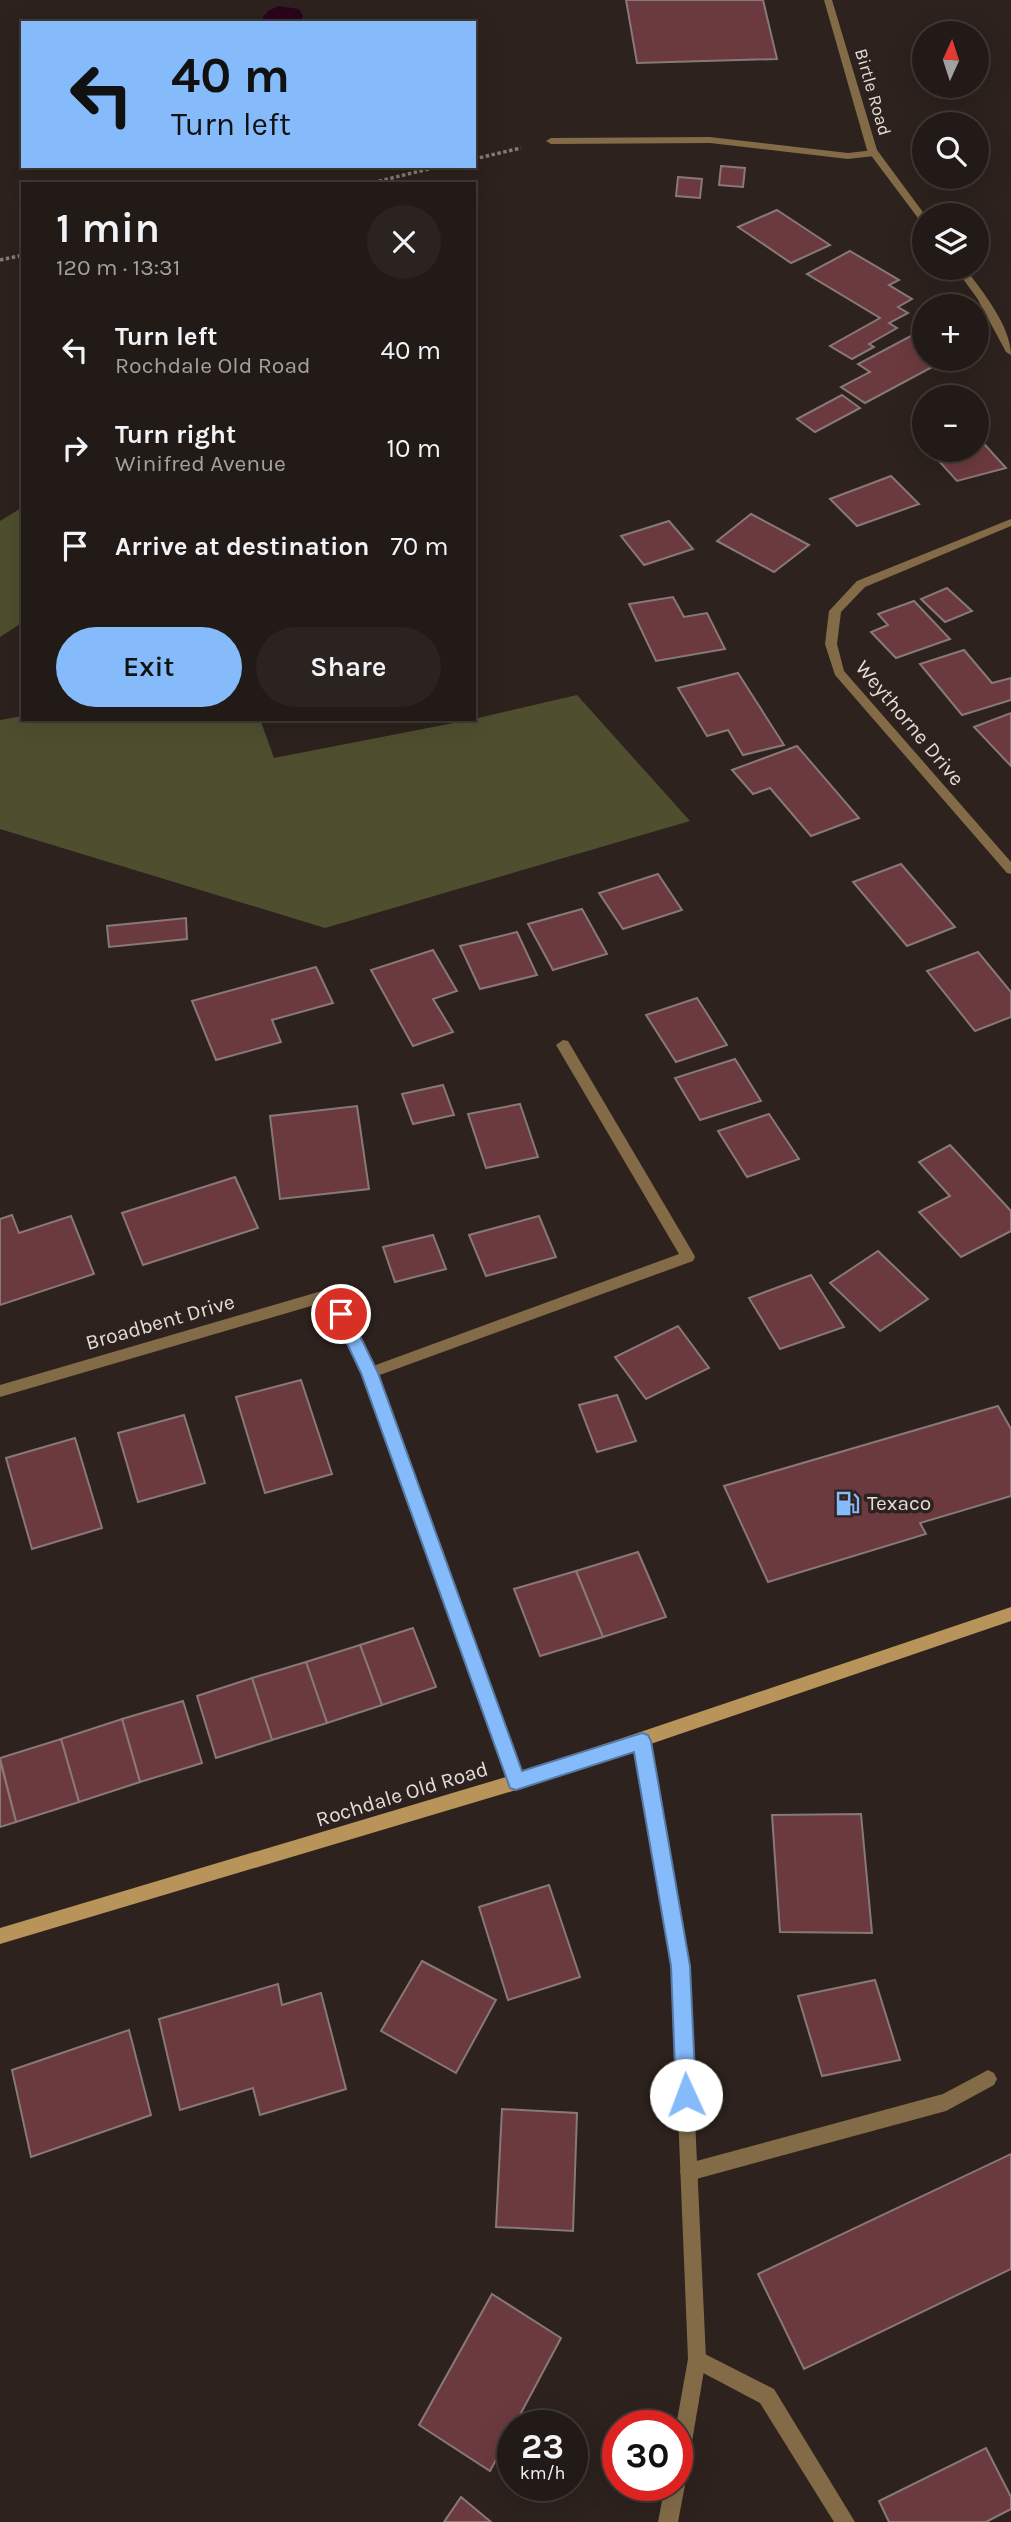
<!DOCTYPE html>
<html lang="en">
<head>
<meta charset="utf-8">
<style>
	body { margin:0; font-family:Karla,sans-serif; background:#2a231f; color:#f1f3f6; height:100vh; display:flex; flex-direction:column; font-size:26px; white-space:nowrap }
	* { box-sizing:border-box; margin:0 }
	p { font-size:23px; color:#a2a1a1 }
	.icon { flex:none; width:38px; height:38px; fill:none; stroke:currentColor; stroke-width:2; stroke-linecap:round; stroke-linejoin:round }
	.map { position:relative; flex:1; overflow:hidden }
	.sheet { position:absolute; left:21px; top:182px; width:455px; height:539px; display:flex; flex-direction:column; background:#221a16; border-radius:0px; box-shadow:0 7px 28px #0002,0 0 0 2px #3f3835 }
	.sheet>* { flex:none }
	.guide { position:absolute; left:21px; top:21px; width:455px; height:147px; border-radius:0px; box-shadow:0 7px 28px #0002,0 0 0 2px #3f3835; background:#85bbfb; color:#111; overflow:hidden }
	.needle { width:46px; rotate:3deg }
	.fabs { position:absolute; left:912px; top:21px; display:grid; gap:14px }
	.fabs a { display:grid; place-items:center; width:77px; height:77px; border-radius:50%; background:#221a16; box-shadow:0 7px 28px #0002,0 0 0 2px #3f3835; font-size:35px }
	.speed { position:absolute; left:497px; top:2410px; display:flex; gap:14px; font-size:35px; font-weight:700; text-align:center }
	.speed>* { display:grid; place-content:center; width:91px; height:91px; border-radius:50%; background:#221a16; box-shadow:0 7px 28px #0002,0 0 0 2px #3f3835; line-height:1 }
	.speed small { font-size:18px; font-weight:400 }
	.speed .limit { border:10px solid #d22; background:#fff; color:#111 }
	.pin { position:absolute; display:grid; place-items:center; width:60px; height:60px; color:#fff; margin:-30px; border:4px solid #fff; border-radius:50%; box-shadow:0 2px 7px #0007 }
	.me { position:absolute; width:77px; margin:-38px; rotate:358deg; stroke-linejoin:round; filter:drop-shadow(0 0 5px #0008) }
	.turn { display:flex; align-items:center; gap:24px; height:147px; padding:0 35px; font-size:32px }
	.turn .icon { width:91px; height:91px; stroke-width:2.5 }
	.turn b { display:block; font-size:49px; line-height:60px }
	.round { display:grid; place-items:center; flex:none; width:74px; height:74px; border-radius:37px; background:#2a231f }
	.head { display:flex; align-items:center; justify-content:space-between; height:119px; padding:0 35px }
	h1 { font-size:42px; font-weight:600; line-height:52px }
	.action { display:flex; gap:14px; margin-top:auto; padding:14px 35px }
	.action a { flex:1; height:80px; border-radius:42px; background:#85bbfb; color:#111; font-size:28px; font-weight:600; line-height:80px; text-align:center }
	.action a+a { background:#2a231f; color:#f1f3f6 }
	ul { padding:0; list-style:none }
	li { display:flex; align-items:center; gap:21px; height:98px; padding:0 35px }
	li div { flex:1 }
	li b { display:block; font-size:26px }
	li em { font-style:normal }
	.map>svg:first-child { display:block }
	.green { fill:#4f4f2f }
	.water { fill:#29051c }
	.building { fill:#6b3a3e; stroke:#887878; stroke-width:2 }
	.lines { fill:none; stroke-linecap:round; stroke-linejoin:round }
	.path { stroke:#857c77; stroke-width:3.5; stroke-dasharray:3.5 2.5; stroke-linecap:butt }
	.service { fill:#836b48; fill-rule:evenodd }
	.minor { fill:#836b48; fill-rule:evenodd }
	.secondary { fill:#b8935a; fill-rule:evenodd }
	.route { fill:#85bbfb; stroke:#567aa3; stroke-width:2 }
	.labels { text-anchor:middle; stroke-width:7; stroke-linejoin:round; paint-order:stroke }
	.far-street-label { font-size:18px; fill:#e4ddd9; stroke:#2d221d }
	.street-label { font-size:21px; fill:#e4ddd9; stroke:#2d221d }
	.poi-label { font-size:21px; fill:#e4ddd9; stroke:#2d221d; text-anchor:start }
</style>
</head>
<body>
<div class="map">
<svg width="1011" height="2522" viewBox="0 0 1011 2522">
	<rect width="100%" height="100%" fill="#2d221d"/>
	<g class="green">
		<path d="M23 507V622L0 637V521Z"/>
		<path d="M577 695 690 821 325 928 0 829V720L23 716V719H260L274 758 474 719Z"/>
	</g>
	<path class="water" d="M278 6 299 9 303 16 299 23H263V17L268 11Z"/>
	<g class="building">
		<path d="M626 0H763L777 59 637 63Z"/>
		<path d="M721 166 745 168 743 187 719 185Z"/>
		<path d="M678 177 702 179 700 198 676 196Z"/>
		<path d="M777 210 830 245 791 263 738 227Z"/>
		<path d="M850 251 899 280 889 285 912 299 898 307 908 313 889 323 897 328 869 344 874 347 852 359 830 346 880 318 807 274Z"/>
		<path d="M924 329V359H947L865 403 841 387 870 372 858 364Z"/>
		<path d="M842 395 860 408 815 432 797 419Z"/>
		<path d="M976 435 1006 468 957 481 929 450H976Z"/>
		<path d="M891 476 919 504 857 526 830 499Z"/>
		<path d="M751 514 809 545 774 572 717 541Z"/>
		<path d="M669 521 693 549 644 565 621 536Z"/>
		<path d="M947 588 972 611 945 622 921 599Z"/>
		<path d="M673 597 684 617 707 613 725 649 656 661 629 604Z"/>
		<path d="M914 601 950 639 896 658 871 632 888 625 878 614Z"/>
		<path d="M964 650 992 683 1011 678V700L962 715 920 664Z"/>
		<path d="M738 673 784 745 743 755 728 730 707 736 678 688Z"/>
		<path d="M1011 713V766L974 727Z"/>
		<path d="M797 746 859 818 811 836 770 788 753 794 732 770Z"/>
		<path d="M901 864 955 927 907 946 853 882Z"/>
		<path d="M658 874 682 910 623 929 599 893Z"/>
		<path d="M582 909 607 954 553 970 528 924Z"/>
		<path d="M186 918 187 939 109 947 107 926Z"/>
		<path d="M517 932 537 975 480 989 460 946Z"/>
		<path d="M433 950 457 991 433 999 453 1032 413 1046 371 970Z"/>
		<path d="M978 952 1011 992V1017L975 1031 927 971Z"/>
		<path d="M316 967 333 1003 272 1020 281 1042 216 1060 192 1001Z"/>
		<path d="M697 998 727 1045 676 1062 646 1015Z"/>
		<path d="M735 1059 761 1101 700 1120 675 1078Z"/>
		<path d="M443 1085 454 1115 413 1124 402 1094Z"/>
		<path d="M520 1104 538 1157 486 1168 468 1114Z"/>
		<path d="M357 1106 369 1189 280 1199 270 1116Z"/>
		<path d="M769 1114 799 1159 747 1177 718 1131Z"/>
		<path d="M950 1145 1011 1211V1231L961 1257 919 1212 950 1196 919 1162Z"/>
		<path d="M235 1177 258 1228 143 1265 122 1213Z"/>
		<path d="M12 1215 19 1233 71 1216 94 1274 0 1305V1219Z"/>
		<path d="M539 1216 556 1257 486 1276 469 1235Z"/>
		<path d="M433 1235 446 1269 395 1282 383 1247Z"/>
		<path d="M878 1251 928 1299 880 1331 830 1283Z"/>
		<path d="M811 1275 844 1327 780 1349 749 1298Z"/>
		<path d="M678 1326 709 1368 646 1399 615 1357Z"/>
		<path d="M301 1380 332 1474 265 1493 236 1397Z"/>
		<path d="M617 1395 636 1441 597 1452 579 1405Z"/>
		<path d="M998 1406 1011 1429V1496L920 1523 926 1534 768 1582 724 1486Z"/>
		<path d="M184 1415 205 1483 138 1502 118 1433Z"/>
		<path d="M75 1438 102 1528 32 1549 6 1458Z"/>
		<path d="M638 1552 666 1617 603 1637 576 1571Z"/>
		<path d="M576 1571 603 1637 540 1656 514 1589Z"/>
		<path d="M413 1628 436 1687 382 1705 360 1645Z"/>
		<path d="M360 1645 382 1705 327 1723 306 1662Z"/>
		<path d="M306 1662 327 1723 272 1740 252 1678Z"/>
		<path d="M252 1678 272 1740 216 1758 197 1696Z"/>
		<path d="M183 1701 202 1763 140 1782 122 1719Z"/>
		<path d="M122 1719 140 1782 79 1802 61 1739Z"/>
		<path d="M61 1739 79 1802 16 1822 0 1758Z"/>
		<path d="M0 1760 16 1822 0 1827Z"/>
		<path d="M861 1814 872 1933 780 1932 772 1815Z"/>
		<path d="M549 1885 580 1977 508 2000 479 1907Z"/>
		<path d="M422 1961 496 2000 456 2073 381 2031Z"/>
		<path d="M875 1980 900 2060 822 2076 798 1996Z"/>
		<path d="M278 1984 282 2005 321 1993 346 2089 260 2115 253 2088 180 2110 159 2019Z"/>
		<path d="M129 2030 151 2115 31 2157 12 2070Z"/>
		<path d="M502 2109 577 2113 573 2231 496 2227Z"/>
		<path d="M1011 2154V2269L804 2369 758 2274Z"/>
		<path d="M492 2294 561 2338 490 2471 419 2425Z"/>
		<path d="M986 2448 1011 2497V2509L986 2522H889L879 2501Z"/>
		<path d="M461 2497 491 2522H444Z"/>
	</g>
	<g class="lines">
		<g class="path">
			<path d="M474 159 521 148"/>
			<path d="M367 184 441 166"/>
			<path d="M0 260 23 255"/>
		</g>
		<g class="service">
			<path d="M710 137 848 153 874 150 879 153 874 156 848 159 710 143 551 144 546 141 551 138Z"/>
			<path d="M988 2070 994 2073 997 2079 994 2085 946 2111 689 2181 683 2178 680 2172 683 2166 689 2163 943 2094Z"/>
			<path d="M697 2350 774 2389 855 2522H834L760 2403 690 2366 688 2359 690 2352Z"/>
		</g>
		<g class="minor">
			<path d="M824 0H832L877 150 925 215 924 223 921 222 867 150Z"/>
			<path d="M955 268H965C982 291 1011 326 1011 355L1006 352 977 298Z"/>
			<path d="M1011 519V526L865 587 841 612 837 644 844 671 1011 862V874L1007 873 835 675 825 644 829 611 857 581Z"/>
			<path d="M563 1040 568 1041 693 1253 695 1257 693 1261 377 1376 524 1782 522 1787 516 1790 510 1787 508 1782 362 1373 328 1301 0 1397V1385L332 1288 337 1290 373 1366 679 1254 556 1045Z"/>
			<path d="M642 1734 648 1736 650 1741 688 1966 706 2359 687 2471 682 2479 685 2485 678 2522H658L665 2485H677L676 2426 688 2359 672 1966 634 1741 636 1736Z"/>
		</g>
		<path class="secondary" d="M1011 1607V1621L516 1790 0 1944V1928L516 1774Z"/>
	</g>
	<path class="route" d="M341 1307 347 1309 378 1373 522 1771 642 1733 648 1735 651 1741 690 1966 696 2095 693 2102 686 2105 679 2102 676 2095 671 1966 634 1752 516 1790 510 1788 361 1373 333 1314 336 1309Z"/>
	<defs>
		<symbol id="fuel-bare" viewBox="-9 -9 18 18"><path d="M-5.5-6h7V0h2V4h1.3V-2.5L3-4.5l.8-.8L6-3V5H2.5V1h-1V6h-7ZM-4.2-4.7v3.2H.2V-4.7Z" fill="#85bbfb" stroke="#2d221d" stroke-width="2.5" paint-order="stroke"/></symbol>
	</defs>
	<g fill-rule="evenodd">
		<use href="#fuel-bare" x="830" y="1486" width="35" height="35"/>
	</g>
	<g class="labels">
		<g class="far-street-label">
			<text transform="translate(873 92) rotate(74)" y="6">Birtle Road</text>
		</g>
		<g class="street-label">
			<text transform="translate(910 723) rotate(50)" y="7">Weythorne Drive</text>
			<text transform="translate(160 1322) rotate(-16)" y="7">Broadbent Drive</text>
			<text transform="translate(402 1794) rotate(-17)" y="7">Rochdale Old Road</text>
		</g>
		<g class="poi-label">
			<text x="867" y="1510">Texaco</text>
		</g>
	</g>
</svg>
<div class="fabs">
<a><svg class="needle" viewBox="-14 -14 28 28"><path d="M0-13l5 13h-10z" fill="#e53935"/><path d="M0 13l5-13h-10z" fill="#a2a1a1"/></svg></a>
<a><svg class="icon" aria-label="search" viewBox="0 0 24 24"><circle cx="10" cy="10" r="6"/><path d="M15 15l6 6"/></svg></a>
<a><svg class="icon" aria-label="layers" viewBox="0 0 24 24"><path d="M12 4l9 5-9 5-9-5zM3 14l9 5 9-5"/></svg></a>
<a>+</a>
<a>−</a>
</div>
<div class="speed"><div>23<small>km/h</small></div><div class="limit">30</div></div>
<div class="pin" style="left:341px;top:1314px;background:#d93025"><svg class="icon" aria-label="arrive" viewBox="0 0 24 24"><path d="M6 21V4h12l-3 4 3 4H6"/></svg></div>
<svg class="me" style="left:686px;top:2095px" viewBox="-20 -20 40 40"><circle r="19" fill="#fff"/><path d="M0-13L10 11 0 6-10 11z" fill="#85bbfb"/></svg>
<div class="guide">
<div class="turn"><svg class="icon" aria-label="left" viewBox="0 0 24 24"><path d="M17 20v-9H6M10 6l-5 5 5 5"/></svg><div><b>40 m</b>Turn left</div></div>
</div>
<section class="sheet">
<div class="head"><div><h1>1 min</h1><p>120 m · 13:31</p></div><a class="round"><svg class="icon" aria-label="close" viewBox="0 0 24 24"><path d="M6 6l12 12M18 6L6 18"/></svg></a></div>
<ul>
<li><svg class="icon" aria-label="left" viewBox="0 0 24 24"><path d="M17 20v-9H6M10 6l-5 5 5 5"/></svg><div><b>Turn left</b><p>Rochdale Old Road</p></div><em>40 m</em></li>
<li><svg class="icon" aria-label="right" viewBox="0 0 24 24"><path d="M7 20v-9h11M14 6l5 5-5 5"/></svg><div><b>Turn right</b><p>Winifred Avenue</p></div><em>10 m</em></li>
<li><svg class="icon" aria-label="arrive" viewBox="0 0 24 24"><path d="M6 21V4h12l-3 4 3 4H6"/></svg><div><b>Arrive at destination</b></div><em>70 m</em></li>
</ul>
<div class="action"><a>Exit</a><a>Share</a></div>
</section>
</div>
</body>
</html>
